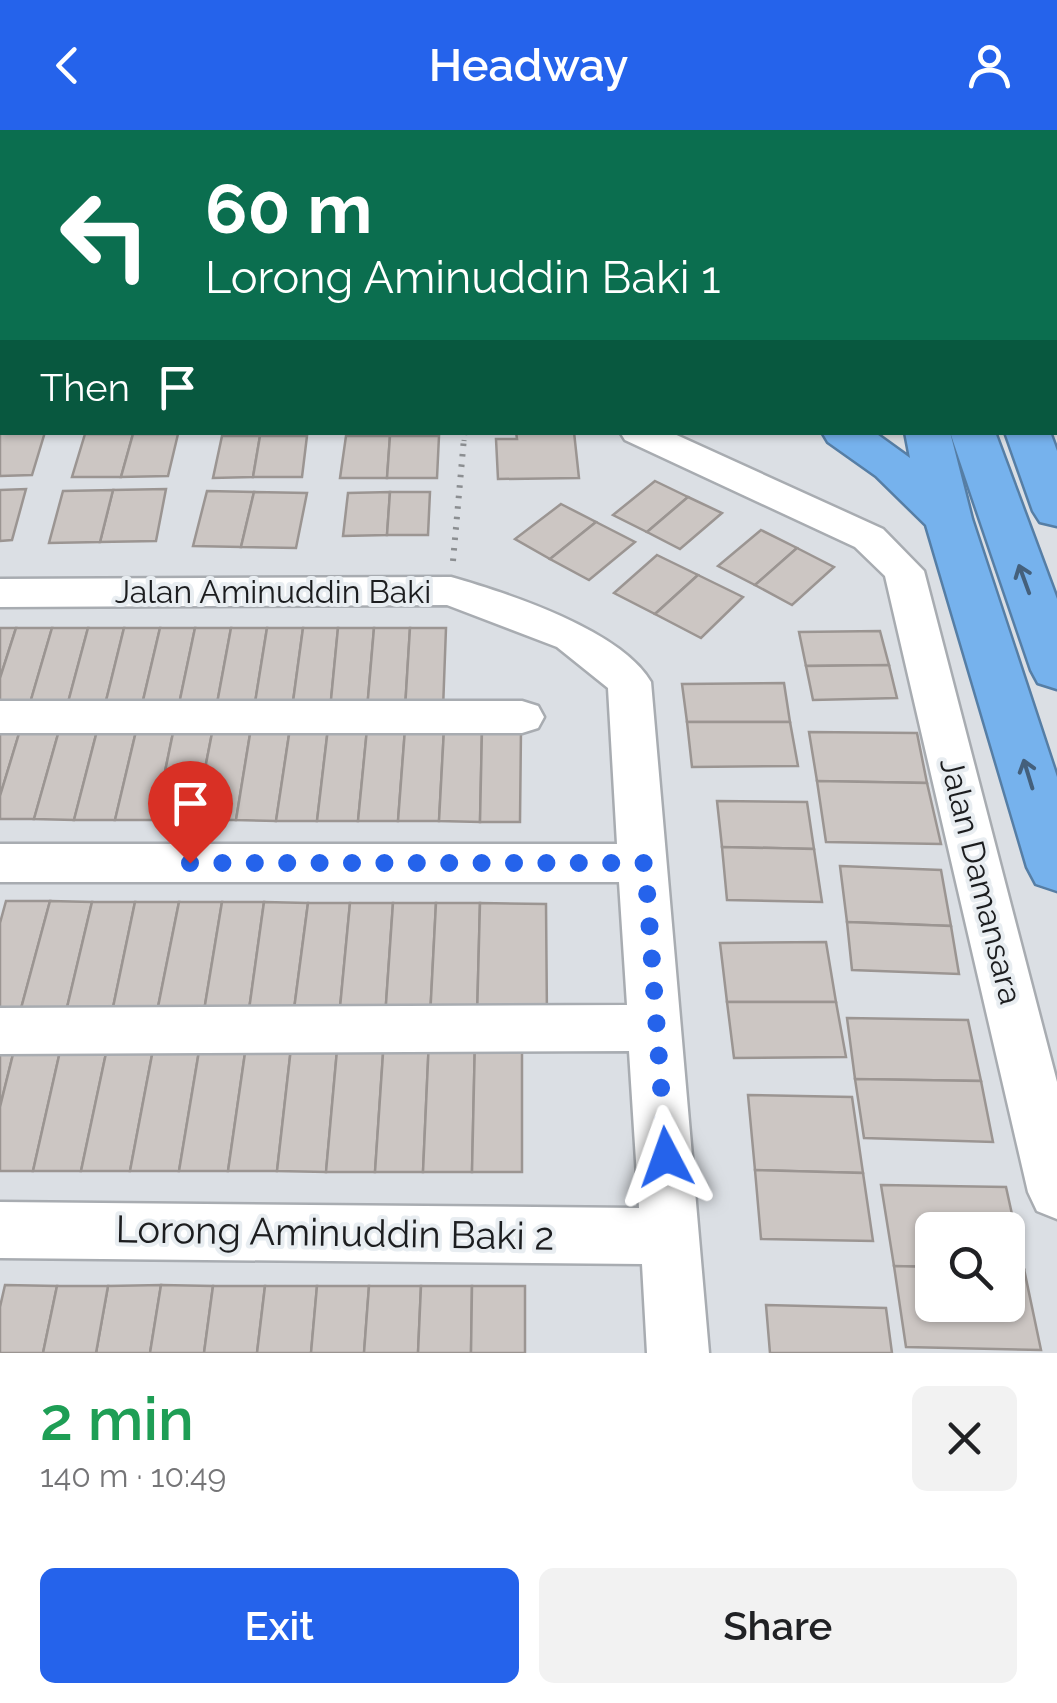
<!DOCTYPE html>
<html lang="en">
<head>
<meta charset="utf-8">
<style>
	body { margin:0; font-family:Raleway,sans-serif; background:#f2f2f2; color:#202124; height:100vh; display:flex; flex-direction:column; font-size:38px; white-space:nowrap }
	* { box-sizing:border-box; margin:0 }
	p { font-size:32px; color:#757577 }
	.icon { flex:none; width:55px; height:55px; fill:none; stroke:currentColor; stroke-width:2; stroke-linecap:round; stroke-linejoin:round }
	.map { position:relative; height:1223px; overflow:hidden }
	.details { display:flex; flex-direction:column; background:#fff; flex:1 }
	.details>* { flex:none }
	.hud { position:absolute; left:0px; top:0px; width:1058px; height:305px; box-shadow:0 2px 8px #0004; background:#0b6e4f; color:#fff; overflow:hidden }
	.buttons { position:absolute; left:915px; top:1082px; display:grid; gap:20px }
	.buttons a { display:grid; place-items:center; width:110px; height:110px; border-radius:15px; background:#fff; box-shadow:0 2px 8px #0004; font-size:50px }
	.pin { position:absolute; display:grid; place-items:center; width:85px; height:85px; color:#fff; margin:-102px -42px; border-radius:50% 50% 50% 0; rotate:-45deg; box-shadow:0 0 10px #0007 }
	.pin .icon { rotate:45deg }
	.me { position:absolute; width:110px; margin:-55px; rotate:356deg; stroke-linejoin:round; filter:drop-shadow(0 0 8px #0008) }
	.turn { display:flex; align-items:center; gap:35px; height:210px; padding:0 40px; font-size:45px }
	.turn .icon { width:130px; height:130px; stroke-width:2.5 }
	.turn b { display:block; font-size:70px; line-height:85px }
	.then { display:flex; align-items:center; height:95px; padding:0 40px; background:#0003; gap:20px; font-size:38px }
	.round { display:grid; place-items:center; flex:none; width:105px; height:105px; border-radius:15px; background:#f2f2f2 }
	.summary { display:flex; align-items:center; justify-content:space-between; height:170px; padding:0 40px }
	h1 { font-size:60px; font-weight:600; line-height:75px; color:#1e9e55 }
	.primary-button { display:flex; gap:20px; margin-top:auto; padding:20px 40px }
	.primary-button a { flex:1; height:115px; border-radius:15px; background:#2563eb; color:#fff; font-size:40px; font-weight:600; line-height:115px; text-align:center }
	.primary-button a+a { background:#f2f2f2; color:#202124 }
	header { display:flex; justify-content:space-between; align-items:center; height:130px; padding:0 40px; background:#2563eb; color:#fff; font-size:45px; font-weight:600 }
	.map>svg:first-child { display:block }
	.building { fill:#ccc6c3; stroke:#9b9592; stroke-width:2.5 }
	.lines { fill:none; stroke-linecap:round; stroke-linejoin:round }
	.minor-casing { stroke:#a8acb1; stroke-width:5 }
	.major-casing { stroke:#567ea5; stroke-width:5 }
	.highway-casing { stroke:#567ea5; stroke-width:5 }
	.path-far1 { stroke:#8b8e91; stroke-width:5; stroke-dasharray:1 5; stroke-linecap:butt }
	.path { stroke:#8b8e91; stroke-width:6; stroke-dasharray:2.5 8; stroke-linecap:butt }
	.minor { fill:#fff; fill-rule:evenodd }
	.major { fill:#add1f4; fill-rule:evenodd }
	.highway { fill:#76b2ed; fill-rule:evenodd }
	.rail { stroke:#4e5053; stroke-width:5; stroke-dasharray:4 8; stroke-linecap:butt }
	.oneway { stroke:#44607c }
	.route { stroke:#2563eb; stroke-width:18; stroke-dasharray:0 32.4 }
	.labels { text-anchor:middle; stroke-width:8; stroke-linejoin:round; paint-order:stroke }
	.street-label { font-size:32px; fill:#1c1d1f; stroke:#e8edf1 }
	.near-street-label { font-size:38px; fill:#1c1d1f; stroke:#e8edf1 }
</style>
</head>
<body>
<header><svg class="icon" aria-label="back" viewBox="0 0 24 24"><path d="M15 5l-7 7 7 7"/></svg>Headway<svg class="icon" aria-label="person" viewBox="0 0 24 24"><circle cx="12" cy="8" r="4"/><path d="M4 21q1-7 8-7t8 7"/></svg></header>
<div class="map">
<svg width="1057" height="1223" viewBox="0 0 1057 1223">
	<rect width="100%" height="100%" fill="#dbdfe4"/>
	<g class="building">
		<path d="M0 292 2 302H45L32 345 0 346Z"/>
		<path d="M516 302H574L579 348 498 349 496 309H517Z"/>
		<path d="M85 304H133L121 347H72Z"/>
		<path d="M133 304H178L168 346 121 347Z"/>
		<path d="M222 306H260L253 347 213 348Z"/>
		<path d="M260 306H307L302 347H253Z"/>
		<path d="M346 306H390L387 348H340Z"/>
		<path d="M390 306H439L437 348H387Z"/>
		<path d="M655 351 688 367 647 402 613 385Z"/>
		<path d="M26 359 12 410 0 411V360Z"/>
		<path d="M166 359 156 411 100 412 113 360Z"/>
		<path d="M113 360 100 412 49 413 63 361Z"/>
		<path d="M207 361 254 362 241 417 193 416Z"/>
		<path d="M254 362 307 363 296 418 241 417Z"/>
		<path d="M390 362 387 405 343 406 348 363Z"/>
		<path d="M390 362H430L428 405H387Z"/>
		<path d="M688 367 722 383 680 419 647 402Z"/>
		<path d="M561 374 596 392 550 429 515 409Z"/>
		<path d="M596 392 635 412 589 450 550 429Z"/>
		<path d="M761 400 797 418 755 455 718 436Z"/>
		<path d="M797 418 834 437 792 475 755 455Z"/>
		<path d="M657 425 698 445 655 484 614 463Z"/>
		<path d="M698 445 743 467 701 508 655 484Z"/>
		<path d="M0 498H16L0 548Z"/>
		<path d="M16 498H52L28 580H0V548Z"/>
		<path d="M52 498H88L66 580H28Z"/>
		<path d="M88 498H124L104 579 66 580Z"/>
		<path d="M124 498H160L141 579H104Z"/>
		<path d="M160 498H195L178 579H141Z"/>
		<path d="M195 498H231L216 579H178Z"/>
		<path d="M231 498H267L254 579H216Z"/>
		<path d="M267 498H303L292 579H254Z"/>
		<path d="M303 498H338L330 580 292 579Z"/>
		<path d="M338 498H374L367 580H330Z"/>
		<path d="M374 498H410L405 579 367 580Z"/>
		<path d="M410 498H446L443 579H405Z"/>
		<path d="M880 501 889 535 806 536 799 502Z"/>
		<path d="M889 535 897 568 813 570 806 536Z"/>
		<path d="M784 553 790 592H687L682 554Z"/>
		<path d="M687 592H790L798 636 692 637Z"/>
		<path d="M0 597H21L0 666Z"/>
		<path d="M21 597H60L34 689H0V666Z"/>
		<path d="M60 597H98L74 690 34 689Z"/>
		<path d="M98 597H137L115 690H74Z"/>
		<path d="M137 597 174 598 155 690H115Z"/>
		<path d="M174 598H213L195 690H155Z"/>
		<path d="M213 598H251L236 690H195Z"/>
		<path d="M251 598H290L276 691 236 690Z"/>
		<path d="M290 598H328L317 691H276Z"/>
		<path d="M328 598 367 599 358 691H317Z"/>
		<path d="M367 599H405L398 691H358Z"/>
		<path d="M405 599H444L439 691H398Z"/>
		<path d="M444 599H482L480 692 439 691Z"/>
		<path d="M482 599H521L520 692H480Z"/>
		<path d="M809 602 917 603 927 653 817 651Z"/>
		<path d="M817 651 927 653 941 714 826 712Z"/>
		<path d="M717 671 807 672 814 719 722 717Z"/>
		<path d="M722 717 814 719 822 772 727 770Z"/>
		<path d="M840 736 941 740 951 796 847 792Z"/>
		<path d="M6 771H50L19 886H0V793Z"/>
		<path d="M50 771 92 772 65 886H19Z"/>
		<path d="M92 772H135L111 887 65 886Z"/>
		<path d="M135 772H179L156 887H111Z"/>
		<path d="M179 772H222L203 887H156Z"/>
		<path d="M222 772H264L248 887H203Z"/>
		<path d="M264 772 308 773 293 887H248Z"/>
		<path d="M308 773H350L339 888 293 887Z"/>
		<path d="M350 773H393L385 888H339Z"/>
		<path d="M393 773H436L430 888H385Z"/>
		<path d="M436 773H480L477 888H430Z"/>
		<path d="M480 773 546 774 547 889 477 888Z"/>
		<path d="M847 792 951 796 959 844 852 840Z"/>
		<path d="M826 812 836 872H727L720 813Z"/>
		<path d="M727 872H836L846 927 734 928Z"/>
		<path d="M847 888 968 890 981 951 855 949Z"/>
		<path d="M0 908H17L0 977Z"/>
		<path d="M17 908H63L33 1041H0V977Z"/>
		<path d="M63 908 109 909 81 1041H33Z"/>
		<path d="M109 909H155L130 1041H81Z"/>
		<path d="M155 909H201L179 1041H130Z"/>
		<path d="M201 909H247L228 1041H179Z"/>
		<path d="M247 909H292L277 1041H228Z"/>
		<path d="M292 909H338L326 1042 277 1041Z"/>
		<path d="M338 909H384L375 1042H326Z"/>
		<path d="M384 909H429L423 1042H375Z"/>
		<path d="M429 909H475L472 1042H423Z"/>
		<path d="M475 909 522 910V1042H472Z"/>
		<path d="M855 949 981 951 993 1012 864 1008Z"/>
		<path d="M748 965 852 967 863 1043 755 1040Z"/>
		<path d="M755 1040 863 1043 873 1111 761 1109Z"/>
		<path d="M881 1055 1006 1057 1024 1139 1008 1138V1100H932V1137L894 1136Z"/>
		<path d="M894 1136 932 1137V1175H1008V1138L1024 1139 1041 1220 906 1217Z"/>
		<path d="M5 1155 57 1156 43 1223H0V1177Z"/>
		<path d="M161 1155 150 1223H96L108 1156Z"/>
		<path d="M161 1155 213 1156 204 1223H150Z"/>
		<path d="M57 1156H108L96 1223H43Z"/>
		<path d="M213 1156H265L257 1223H204Z"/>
		<path d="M265 1156H317L311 1223H257Z"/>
		<path d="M317 1156H369L364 1223H311Z"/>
		<path d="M369 1156H421L418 1223H364Z"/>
		<path d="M421 1156H472L471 1223H418Z"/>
		<path d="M472 1156H525V1223H471Z"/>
		<path d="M766 1175 886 1178 892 1223H770Z"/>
	</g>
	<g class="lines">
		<defs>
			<g id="minor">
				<rect x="387" y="0" width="28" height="2"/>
				<rect x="588" y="0" width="28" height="2"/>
				<rect x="0" y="66" width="2" height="18"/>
				<rect x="0" y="185" width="2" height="20"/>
				<rect x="0" y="261" width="2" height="22"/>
				<path d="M620 302H670L883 399 924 441 1057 952V1089L1037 1081 1028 1062 885 446 855 417 625 310Z"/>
				<path d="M451 447C507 463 621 500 651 552L709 1223H647L642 1134 0 1128V1072L639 1078 629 921 0 924V878L627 875 619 752H0V714H617L608 558 557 517 447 475 0 477V449Z"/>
				<path d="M0 571H522L538 576 544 587 538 598 522 603H0Z"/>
			</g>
			<g id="major">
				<rect x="1055" y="210" width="2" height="26"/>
				<rect x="0" y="231" width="2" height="26"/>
			</g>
			<g id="highway">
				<path d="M850 0H886L887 2H852Z"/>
				<path d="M895 0H931L932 2H897Z"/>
				<path d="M940 0H976L977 2H942Z"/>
				<rect x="1055" y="179" width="2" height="25"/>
				<path d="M1055 238 1057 239V269H1055Z"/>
				<path d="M822 302H874L910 328 905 302H950L972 389 1057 647V761L1036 754 1027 737 926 395 876 346 828 312Z"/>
				<path d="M950 302H995L1057 469V559L1038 553 1031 540Z"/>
				<path d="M1005 302H1050L1057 321V396L1040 392 1033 381Z"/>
			</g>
		</defs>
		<use href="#minor" class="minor-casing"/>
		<use href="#major" class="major-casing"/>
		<use href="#highway" class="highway-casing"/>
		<path class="path-far1" d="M464 311 465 302"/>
		<path class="path" d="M453 431 464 308"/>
		<use href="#minor" class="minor"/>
		<use href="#major" class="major"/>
		<use href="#highway" class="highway"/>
		<g class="rail">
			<path d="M1055 112 1057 117"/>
			<path d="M1055 144 1057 149"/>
		</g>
	</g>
	<defs><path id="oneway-shaft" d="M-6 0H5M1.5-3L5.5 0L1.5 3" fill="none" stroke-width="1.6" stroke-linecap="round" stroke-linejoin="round" transform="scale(2.5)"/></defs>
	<g class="oneway">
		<use href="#oneway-shaft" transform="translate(1024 449) rotate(-110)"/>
		<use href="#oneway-shaft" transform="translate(1028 644) rotate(-107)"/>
	</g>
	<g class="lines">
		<path class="route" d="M190 733H645L666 1027"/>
	</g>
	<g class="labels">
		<g class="street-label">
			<text x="273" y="473">Jalan Aminuddin Baki</text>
			<text transform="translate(981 751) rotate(76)" y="11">Jalan Damansara</text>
		</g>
		<g class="near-street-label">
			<text transform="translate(335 1103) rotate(1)" y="13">Lorong Aminuddin Baki 2</text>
		</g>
	</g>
</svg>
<div class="buttons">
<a><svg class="icon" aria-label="search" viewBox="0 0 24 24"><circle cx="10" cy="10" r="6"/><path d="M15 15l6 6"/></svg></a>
</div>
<div class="pin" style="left:190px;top:733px;background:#d93025"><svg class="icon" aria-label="arrive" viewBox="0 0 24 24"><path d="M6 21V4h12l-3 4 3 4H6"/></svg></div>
<svg class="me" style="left:666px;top:1027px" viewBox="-20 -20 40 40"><path d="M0-17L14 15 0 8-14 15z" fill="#2563eb" stroke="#fff" stroke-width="4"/></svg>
<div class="hud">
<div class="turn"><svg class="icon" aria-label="left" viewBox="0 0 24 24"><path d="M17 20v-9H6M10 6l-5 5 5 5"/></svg><div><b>60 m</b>Lorong Aminuddin Baki 1</div></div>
<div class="then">Then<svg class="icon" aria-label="arrive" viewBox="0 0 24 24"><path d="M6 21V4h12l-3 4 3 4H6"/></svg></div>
</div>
</div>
<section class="details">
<div class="summary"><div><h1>2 min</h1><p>140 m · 10:49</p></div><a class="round"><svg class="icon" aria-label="close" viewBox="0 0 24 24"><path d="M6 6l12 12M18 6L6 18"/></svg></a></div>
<div class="primary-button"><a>Exit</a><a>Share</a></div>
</section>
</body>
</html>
